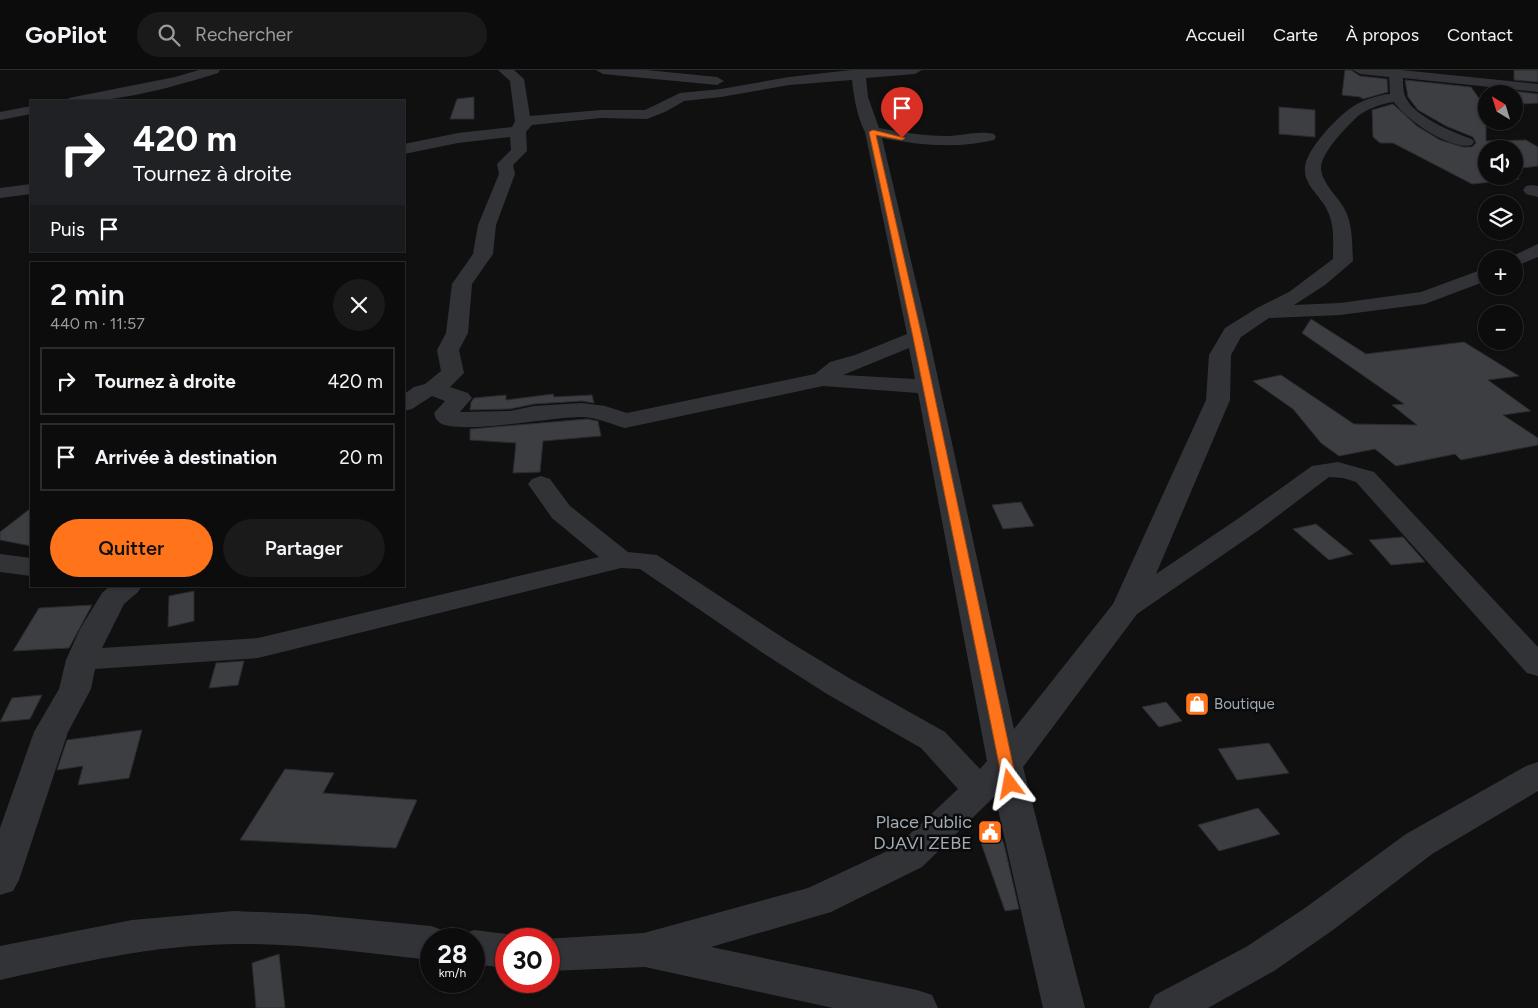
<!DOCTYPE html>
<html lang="fr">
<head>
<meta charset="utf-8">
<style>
	body { margin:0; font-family:Figtree,sans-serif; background:#1a1a1b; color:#f1f3f6; height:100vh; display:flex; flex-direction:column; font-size:19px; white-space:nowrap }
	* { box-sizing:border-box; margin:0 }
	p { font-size:16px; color:#9a9b9d }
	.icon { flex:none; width:28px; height:28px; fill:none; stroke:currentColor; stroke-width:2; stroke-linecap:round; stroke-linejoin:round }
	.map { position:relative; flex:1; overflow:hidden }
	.drawer { position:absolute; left:30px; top:192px; width:375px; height:325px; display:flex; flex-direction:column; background:#0c0c0d; border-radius:0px; box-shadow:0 1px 4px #0004,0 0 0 1px #2c2c2e }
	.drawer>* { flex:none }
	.banner { position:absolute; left:30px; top:30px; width:375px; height:152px; border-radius:0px; box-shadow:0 1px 4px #0004,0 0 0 1px #2c2c2e; background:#202124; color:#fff; overflow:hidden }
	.needle { width:32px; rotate:322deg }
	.controls { position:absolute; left:1478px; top:15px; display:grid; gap:10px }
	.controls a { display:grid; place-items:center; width:45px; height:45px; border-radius:50%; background:#0c0c0d; box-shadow:0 1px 4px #0004,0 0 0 1px #2c2c2e; font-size:25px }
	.speed { position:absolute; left:420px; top:858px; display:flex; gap:10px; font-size:25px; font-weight:700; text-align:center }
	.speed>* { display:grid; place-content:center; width:65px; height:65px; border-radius:50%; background:#0c0c0d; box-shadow:0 1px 4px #0004,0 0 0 1px #2c2c2e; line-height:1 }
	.speed small { font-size:12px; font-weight:400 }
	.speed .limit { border:8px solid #d22; background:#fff; color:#111 }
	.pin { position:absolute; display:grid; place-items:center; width:42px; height:42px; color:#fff; margin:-51px -21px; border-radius:50% 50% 50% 0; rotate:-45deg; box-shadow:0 0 5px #0007 }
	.pin .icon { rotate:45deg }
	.me { position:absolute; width:55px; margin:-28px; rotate:347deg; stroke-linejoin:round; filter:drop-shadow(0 0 4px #0008) }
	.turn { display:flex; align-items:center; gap:18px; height:105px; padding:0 20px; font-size:22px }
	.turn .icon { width:65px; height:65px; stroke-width:2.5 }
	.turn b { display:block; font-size:35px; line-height:42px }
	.then { display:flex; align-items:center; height:48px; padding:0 20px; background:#0003; gap:10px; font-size:19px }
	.round { display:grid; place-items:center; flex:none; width:52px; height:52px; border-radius:26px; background:#1a1a1b }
	.overview { display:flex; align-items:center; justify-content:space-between; height:85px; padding:0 20px }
	h1 { font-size:30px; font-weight:600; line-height:38px }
	.primary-button { display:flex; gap:10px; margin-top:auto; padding:10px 20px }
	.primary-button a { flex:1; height:58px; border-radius:30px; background:#ff731a; color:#111; font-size:20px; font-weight:600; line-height:58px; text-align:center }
	.primary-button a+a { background:#1a1a1b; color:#f1f3f6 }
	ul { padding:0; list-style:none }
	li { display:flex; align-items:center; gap:15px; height:68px; margin:0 10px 8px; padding:0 10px; border:2px solid #2c2c2e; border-radius:0px }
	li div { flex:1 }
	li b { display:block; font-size:19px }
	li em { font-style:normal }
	header { display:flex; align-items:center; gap:30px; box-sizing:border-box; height:70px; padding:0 25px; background:#0c0c0d; border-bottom:1px solid #2c2c2e }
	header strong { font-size:24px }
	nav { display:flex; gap:28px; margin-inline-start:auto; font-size:18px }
	.search { width:350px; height:45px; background:#1a1a1b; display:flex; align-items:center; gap:12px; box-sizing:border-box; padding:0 18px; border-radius:28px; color:#9a9b9d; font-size:19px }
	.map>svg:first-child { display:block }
	.building { fill:#3c3e42; stroke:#2a2b2e }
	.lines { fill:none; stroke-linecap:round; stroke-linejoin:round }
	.minor { fill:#313337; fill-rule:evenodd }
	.route { fill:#ff731a; stroke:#a64b11 }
	.labels { text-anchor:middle; stroke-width:5; stroke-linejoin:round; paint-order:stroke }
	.poi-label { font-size:15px; fill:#a0abb4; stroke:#0b0b0c; text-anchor:start }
	.near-poi-label { font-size:18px; fill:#a0abb4; stroke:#0b0b0c; text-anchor:end }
</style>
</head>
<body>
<header>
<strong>GoPilot</strong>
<div class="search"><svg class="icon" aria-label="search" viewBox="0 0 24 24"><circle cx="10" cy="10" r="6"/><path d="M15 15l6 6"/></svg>Rechercher</div>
<nav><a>Accueil</a><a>Carte</a><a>À propos</a><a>Contact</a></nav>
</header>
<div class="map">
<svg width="1538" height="938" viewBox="0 0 1538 938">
	<rect width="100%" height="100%" fill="#101011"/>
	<g class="building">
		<path d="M1345 0H1351L1360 6 1387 9 1388 22 1363 29 1360 27 1342 25Z"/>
		<path d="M1514 0H1538V12L1514 10Z"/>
		<path d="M1405 10 1471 17 1486 38 1477 39 1486 45V71L1526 70 1538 77V96L1514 99V79H1486V106H1514L1519 109 1472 114 1393 73H1380L1373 67 1372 40 1393 34 1417 56 1440 70 1463 77H1472L1476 73 1473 67 1446 56 1418 40 1408 27Z"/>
		<path d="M1514 21 1538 24V33L1522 34 1514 31Z"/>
		<path d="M474 27V49H450L457 29Z"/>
		<path d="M1279 37 1315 40V67L1279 64Z"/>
		<path d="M1311 249 1366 284 1464 272 1519 306 1488 310 1531 341 1503 345 1538 368V375L1461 390 1455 384 1396 396 1375 379 1339 386 1321 373 1293 339 1253 311 1281 305 1354 354 1417 355 1392 335 1404 334 1302 263Z"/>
		<path d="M553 324 554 327 592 325 594 333 582 331 534 334 510 339 470 340 471 332 474 328 506 325V330Z"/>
		<path d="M587 349 598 351 601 366 543 371 540 402 513 403 516 373 470 370V359Z"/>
		<path d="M1021 432 1034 456 1003 459 992 435Z"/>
		<path d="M31 438V476L0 470V462Z"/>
		<path d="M1316 454 1353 484 1329 490 1293 459Z"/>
		<path d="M1403 467 1425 492 1391 495 1369 470Z"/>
		<path d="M194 521V551L168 557 169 526Z"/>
		<path d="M92 535 69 578 13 581 39 538Z"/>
		<path d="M244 591 238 615 209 618 216 593Z"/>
		<path d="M42 625 30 649 0 652 12 628Z"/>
		<path d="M1166 632 1182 651 1159 657 1142 637Z"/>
		<path d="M142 660 129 708 78 715 83 696 57 700 67 670Z"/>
		<path d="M1269 673 1289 703 1237 710 1218 679Z"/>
		<path d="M285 699 334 703 323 723 417 730 396 778 240 770Z"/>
		<path d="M1258 738 1280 764 1219 781 1198 755Z"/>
		<path d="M1001 767 1004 774 1019 839 1005 841 980 770Z"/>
		<path d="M279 884 285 938H256L252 893Z"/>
	</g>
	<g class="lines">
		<g class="minor">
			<path d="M199 0H220L218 3C173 17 113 34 67 31L69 28 74 27 175 7Z"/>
			<path d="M498 0H514L524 9 530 46 601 40H645L680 23 721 19 789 7 851 0H922L915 4 866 8 868 27 879 58C901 62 923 66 946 66 961 66 979 60 994 64L996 67 994 70C957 79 918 75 882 68L929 267 1014 659 1113 534 1206 330 1209 285 1225 258 1257 238 1289 222 1333 189C1333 173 1335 155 1327 140 1321 126 1303 115 1305 97 1307 79 1334 51 1348 40 1359 31 1377 25 1390 24L1389 7 1360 4 1353 0H1401L1538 14V22L1403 8C1403 14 1403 22 1406 28 1414 46 1454 63 1472 69L1474 72 1472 75C1451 81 1405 49 1394 32 1383 33 1367 39 1358 46 1347 56 1320 84 1321 99 1323 115 1337 125 1344 138 1353 154 1352 174 1353 191L1325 215 1294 235 1340 233 1421 222 1486 198V211L1425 234 1340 245 1269 248 1241 267 1231 285 1230 330 1156 504 1239 448 1312 396 1338 392 1374 402 1538 577V606L1527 603 1356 412 1343 408 1329 407 1259 460 1137 544 1023 697 1085 938H1043L995 726 922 797 831 842 711 877 917 920 932 925 938 938H833L645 897 549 901V869H544L644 863 808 818 896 777 958 719 921 678 827 624 766 585 640 499 621 498 258 588 95 599 91 619 68 662 19 810 13 821 0 825V758L34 662 59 619 66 590 80 559 102 523 110 516H142L138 522 124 534 102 578 258 568 599 487 552 448 528 414 532 409 541 406 550 409 570 436 628 482 657 485 788 571 849 608 945 662 980 699 987 691 918 323 823 316 625 358C610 354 597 347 581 347 553 347 459 365 440 353 436 350 435 347 434 343L445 331 432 326 412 339 404 341V324L414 317 425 314 441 301 437 280 446 263 452 214 473 184 478 155 499 104 497 94 511 80 510 67 458 73 404 84V74L458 63 512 57 515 51 510 11ZM852 10C854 28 857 46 865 62L907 264 855 285 830 292 815 304 627 343 605 336 582 333 534 336 510 341 460 342 472 328 468 323 450 317 464 303 459 280 468 263 472 214 493 184 496 155 515 104 513 95 527 81 526 62 532 55 601 48 647 49 667 41 684 31 721 27 789 15ZM909 278 915 309 843 305Z"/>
			<path d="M596 0H646L717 7 724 11 717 15 603 4Z"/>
			<path d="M31 36V44L0 50V42Z"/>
			<path d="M31 114V124L0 128V118Z"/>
			<path d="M1532 115 1538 116V127L1526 124 1523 120 1526 116Z"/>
			<path d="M1538 174V187L1514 197V189H1506Z"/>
			<path d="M0 484 31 488V506L0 502Z"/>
			<path d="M1538 692V721L1432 784 1333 860 1274 901 1208 938H1149L1155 925 1246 877 1305 838 1406 764 1526 696Z"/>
			<path d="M234 841 307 844 431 856 445 861 449 869H431V890C365 883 299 873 233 874 154 875 77 893 0 910V876L132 850Z"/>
			<path d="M474 860 506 864 519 869H506V898L474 894V869H458L460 865Z"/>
		</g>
	</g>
	<path class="route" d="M873 60 905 68 902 70 876 65 922 267 1017 714 1015 718 1010 719 1005 718 1003 714 913 267 869 62Z"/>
	<defs>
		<symbol id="shop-square" viewBox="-11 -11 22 22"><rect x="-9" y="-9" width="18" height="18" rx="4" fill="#ff731a" stroke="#0b0b0c"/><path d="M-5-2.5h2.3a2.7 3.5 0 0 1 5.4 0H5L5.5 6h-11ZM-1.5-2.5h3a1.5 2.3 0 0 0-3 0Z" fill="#fff"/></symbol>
		<symbol id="civic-square" viewBox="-11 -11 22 22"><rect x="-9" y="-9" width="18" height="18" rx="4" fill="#ff731a" stroke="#0b0b0c"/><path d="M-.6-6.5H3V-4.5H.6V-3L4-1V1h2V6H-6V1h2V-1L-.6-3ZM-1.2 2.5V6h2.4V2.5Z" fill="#fff"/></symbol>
	</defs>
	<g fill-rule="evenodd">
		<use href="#shop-square" x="1183" y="620" width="28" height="28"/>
		<use href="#civic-square" x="976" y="748" width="28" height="28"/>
	</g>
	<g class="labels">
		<g class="poi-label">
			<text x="1214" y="639">Boutique</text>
		</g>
		<g class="near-poi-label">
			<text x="972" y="758">Place Public<tspan x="972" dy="21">DJAVI ZEBE</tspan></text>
		</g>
	</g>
</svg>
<div class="controls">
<a><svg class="needle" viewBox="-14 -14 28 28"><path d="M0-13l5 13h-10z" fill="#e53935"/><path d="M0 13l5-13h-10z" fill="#9a9b9d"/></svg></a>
<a><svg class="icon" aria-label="sound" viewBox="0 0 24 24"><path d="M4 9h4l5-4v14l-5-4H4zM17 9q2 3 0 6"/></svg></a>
<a><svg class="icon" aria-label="layers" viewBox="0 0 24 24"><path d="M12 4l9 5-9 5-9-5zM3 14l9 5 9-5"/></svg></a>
<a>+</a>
<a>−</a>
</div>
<div class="speed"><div>28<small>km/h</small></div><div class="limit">30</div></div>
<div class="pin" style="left:902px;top:68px;background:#d93025"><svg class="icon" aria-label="arrive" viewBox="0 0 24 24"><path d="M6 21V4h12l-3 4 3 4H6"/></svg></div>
<svg class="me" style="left:1010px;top:714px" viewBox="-20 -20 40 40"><path d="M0-17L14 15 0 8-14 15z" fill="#ff731a" stroke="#fff" stroke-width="4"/></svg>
<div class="banner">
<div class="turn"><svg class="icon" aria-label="right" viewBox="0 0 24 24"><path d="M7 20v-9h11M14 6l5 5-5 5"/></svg><div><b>420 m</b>Tournez à droite</div></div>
<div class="then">Puis<svg class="icon" aria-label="arrive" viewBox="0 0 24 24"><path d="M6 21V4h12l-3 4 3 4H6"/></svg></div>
</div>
<section class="drawer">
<div class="overview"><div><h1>2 min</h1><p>440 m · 11:57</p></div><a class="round"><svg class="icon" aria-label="close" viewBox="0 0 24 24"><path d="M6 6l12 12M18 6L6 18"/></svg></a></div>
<ul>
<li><svg class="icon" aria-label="right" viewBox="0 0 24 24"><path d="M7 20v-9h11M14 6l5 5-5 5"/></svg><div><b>Tournez à droite</b></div><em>420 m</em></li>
<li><svg class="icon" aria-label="arrive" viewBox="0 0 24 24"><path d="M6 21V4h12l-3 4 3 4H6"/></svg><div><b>Arrivée à destination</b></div><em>20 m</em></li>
</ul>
<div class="primary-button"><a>Quitter</a><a>Partager</a></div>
</section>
</div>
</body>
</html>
